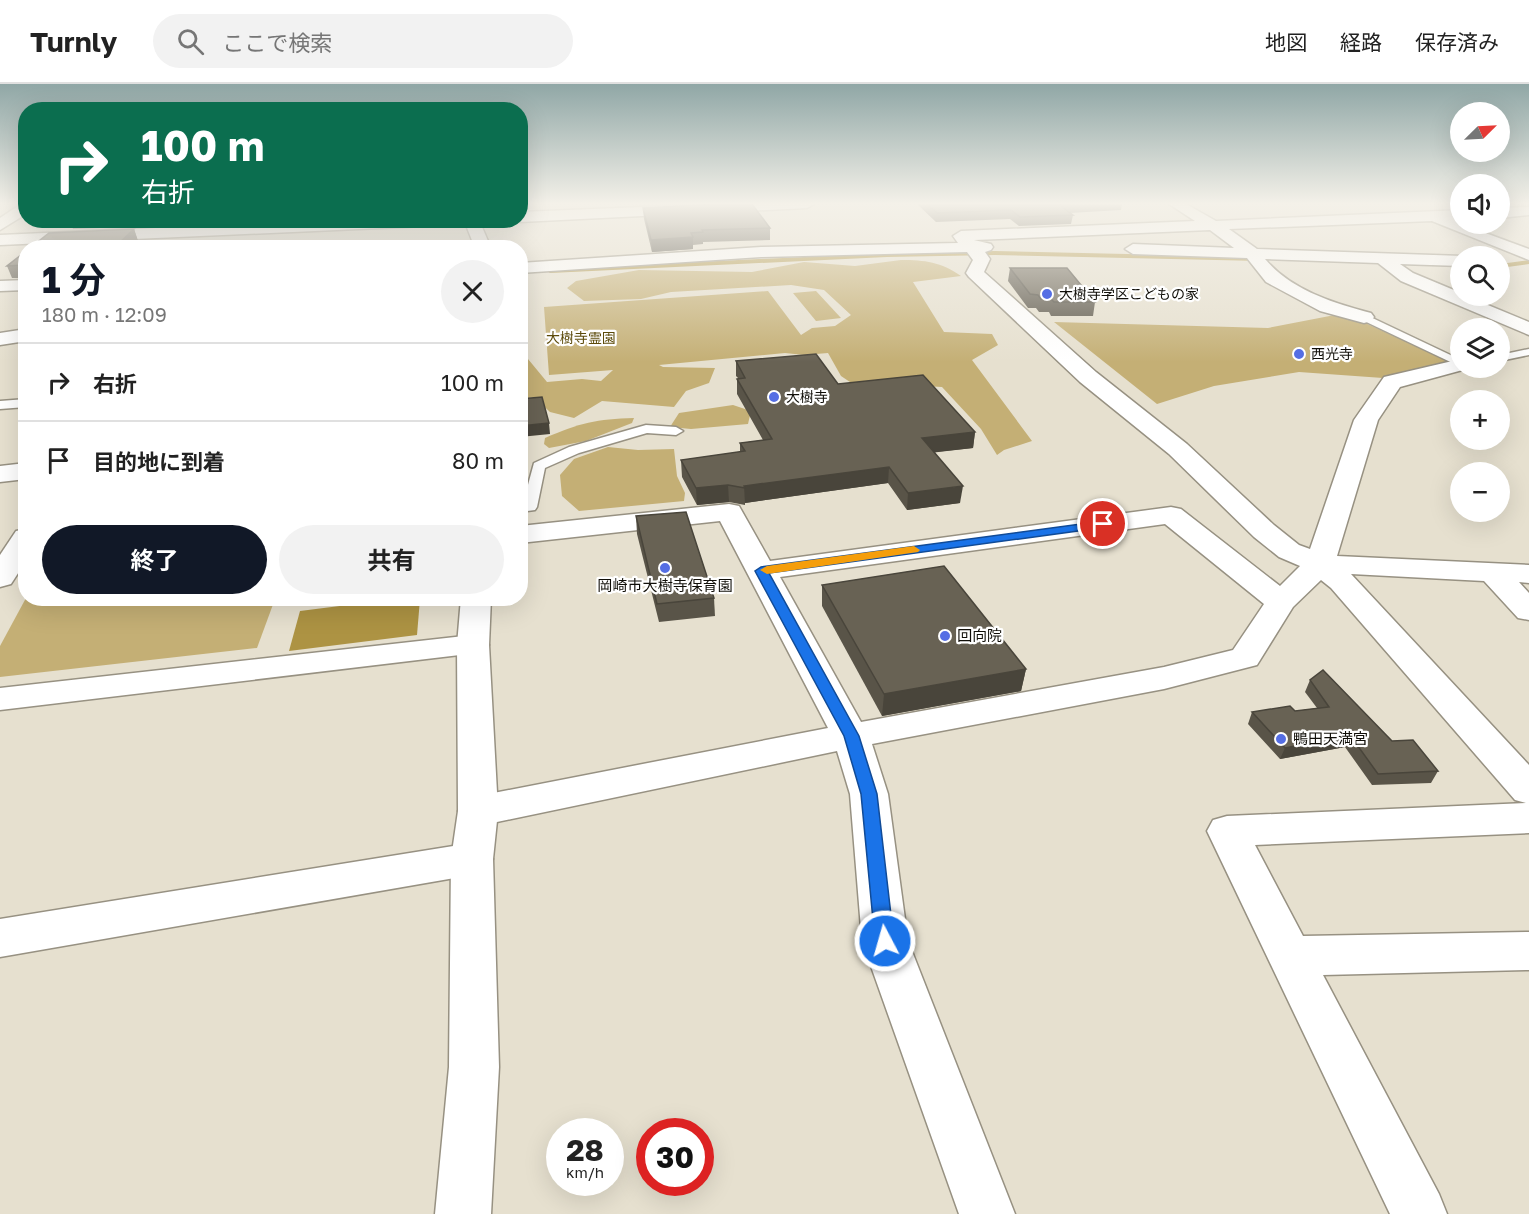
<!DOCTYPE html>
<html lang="ja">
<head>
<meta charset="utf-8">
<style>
	body { margin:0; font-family:"Golos Text","Noto Sans JP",sans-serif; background:#f2f2f2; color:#222; height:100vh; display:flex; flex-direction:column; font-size:22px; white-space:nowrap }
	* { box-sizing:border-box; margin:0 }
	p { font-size:20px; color:#767676 }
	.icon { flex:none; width:33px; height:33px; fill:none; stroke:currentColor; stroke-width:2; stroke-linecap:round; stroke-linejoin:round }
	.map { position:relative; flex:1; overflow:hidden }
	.panel { position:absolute; left:18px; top:156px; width:510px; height:366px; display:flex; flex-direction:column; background:#fff; border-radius:24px; box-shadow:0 6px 24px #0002 }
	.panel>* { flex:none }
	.banner { position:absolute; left:18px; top:18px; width:510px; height:126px; border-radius:24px; box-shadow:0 6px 24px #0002; background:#0b6e4f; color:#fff; overflow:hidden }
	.needle { width:39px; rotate:66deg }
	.controls { position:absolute; left:1450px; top:18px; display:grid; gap:12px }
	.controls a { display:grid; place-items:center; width:60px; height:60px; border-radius:50%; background:#fff; box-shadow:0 6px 24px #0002; font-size:30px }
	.speed { position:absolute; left:546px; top:1034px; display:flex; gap:12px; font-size:30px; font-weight:700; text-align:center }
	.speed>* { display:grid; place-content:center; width:78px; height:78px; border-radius:50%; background:#fff; box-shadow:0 6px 24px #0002; line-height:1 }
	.speed small { font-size:15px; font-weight:400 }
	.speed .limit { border:9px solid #d22; background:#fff; color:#111 }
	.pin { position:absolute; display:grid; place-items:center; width:51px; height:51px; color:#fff; margin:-26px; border:3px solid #fff; border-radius:50%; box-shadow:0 2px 6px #0007 }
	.me { position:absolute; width:66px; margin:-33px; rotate:354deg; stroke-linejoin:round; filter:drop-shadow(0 0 4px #0008) }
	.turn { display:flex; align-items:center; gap:21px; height:126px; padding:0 24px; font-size:27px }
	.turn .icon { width:78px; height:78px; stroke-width:2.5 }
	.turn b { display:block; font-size:42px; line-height:51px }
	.round { display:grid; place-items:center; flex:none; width:63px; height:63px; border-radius:32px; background:#f2f2f2 }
	.overview { display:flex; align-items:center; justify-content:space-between; height:102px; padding:0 24px }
	h1 { font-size:36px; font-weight:700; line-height:45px; color:#111827 }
	.button { display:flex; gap:12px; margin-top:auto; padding:12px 24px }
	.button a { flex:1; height:69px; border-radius:36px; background:#111827; color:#fff; font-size:24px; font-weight:700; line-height:69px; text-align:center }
	.button a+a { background:#f2f2f2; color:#222 }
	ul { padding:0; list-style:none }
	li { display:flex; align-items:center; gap:18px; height:78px; padding:0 24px; border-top:2px solid #e0e0e0 }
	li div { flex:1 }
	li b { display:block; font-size:22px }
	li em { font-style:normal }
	header { display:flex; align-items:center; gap:36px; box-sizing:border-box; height:84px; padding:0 30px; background:#fff; border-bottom:2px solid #e0e0e0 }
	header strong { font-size:28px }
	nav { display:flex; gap:33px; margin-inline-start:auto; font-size:21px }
	.search { width:420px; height:54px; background:#f2f2f2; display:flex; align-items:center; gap:15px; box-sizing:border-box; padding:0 21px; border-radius:33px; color:#767676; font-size:22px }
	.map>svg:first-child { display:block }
	.green { fill:#c4af75 }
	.water { fill:#ad9343 }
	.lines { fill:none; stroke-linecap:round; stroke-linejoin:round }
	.stream { fill:#ad9343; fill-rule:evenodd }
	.service-casing { stroke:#979182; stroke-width:3 }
	.minor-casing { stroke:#979182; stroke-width:3 }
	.tertiary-casing { stroke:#979182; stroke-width:3 }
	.trunk-casing { stroke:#979182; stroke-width:3 }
	.service { fill:#fff; fill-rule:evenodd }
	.minor { fill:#fff; fill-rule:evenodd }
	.tertiary { fill:#fff; fill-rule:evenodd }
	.trunk { fill:#fff; fill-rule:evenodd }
	.wall { fill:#595448 }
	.shaded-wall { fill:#49453b }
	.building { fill:#686254; stroke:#49453b; stroke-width:1.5 }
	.route { fill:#1a73e8; stroke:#114b97; stroke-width:1.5 }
	.slow { fill:#f59e0b }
	.poi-dot { fill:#556ee4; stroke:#fff; stroke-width:2 }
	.labels { text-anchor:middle; stroke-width:4.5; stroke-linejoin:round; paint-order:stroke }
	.far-poi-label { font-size:14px; fill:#100e08; stroke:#fff; text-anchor:start }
	.far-park-label { font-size:14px; fill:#5d4b0b; stroke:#fff }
	.poi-label { font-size:15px; fill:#100e08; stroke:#fff; text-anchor:start }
</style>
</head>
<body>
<header>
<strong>Turnly</strong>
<div class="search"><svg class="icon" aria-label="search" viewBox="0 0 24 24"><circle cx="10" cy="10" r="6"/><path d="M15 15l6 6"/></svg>ここで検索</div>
<nav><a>地図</a><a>経路</a><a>保存済み</a></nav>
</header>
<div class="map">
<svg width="1529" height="1130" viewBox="0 0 1529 1130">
	<rect width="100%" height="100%" fill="#e6e0cf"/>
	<g class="green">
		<path d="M901 176C925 176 941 178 961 192L913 198 944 248 992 250 998 261 972 276 1032 357 1004 366 997 371 981 345 942 303 850 298 841 292 828 269 804 271 785 269 659 281 663 283 715 284 709 299 686 307 674 323 602 317 574 334 550 328 534 313 521 315V253L526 252 528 275 547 298 582 295 601 297 613 286 549 291 544 223 768 207 801 251 812 244 835 242 851 231 824 206 791 201 671 208 641 215 584 217 567 204 576 197 639 186 752 188 804 178 855 182Z"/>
		<path d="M816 207 841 234 816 237 793 209Z"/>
		<path d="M1340 230 1363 238 1451 278 1383 294 1299 288 1214 302 1157 320 1054 238 1268 244Z"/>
		<path d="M733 321 751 327 748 340 691 345 670 343 679 329Z"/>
		<path d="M634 334 632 339 586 357 549 364 544 360 545 354C579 339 597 335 634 334Z"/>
		<path d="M608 363 638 366 674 365 677 392 685 409 684 417 579 427 562 412 560 391 574 375Z"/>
		<path d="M26 514H275V515L257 564 0 593V562Z"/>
	</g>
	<path class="water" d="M403 514 420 515 417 551 289 567 300 527Z"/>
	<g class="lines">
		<g class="stream">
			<path d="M995 167 1260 173 1263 175 1260 177 995 171 887 173 550 189 547 187 550 185 887 169Z"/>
			<path d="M1529 176V180L1500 184V180Z"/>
		</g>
		<defs>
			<g id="service">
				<path d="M1364 230 1461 276V283L1360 235V231Z"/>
				<path d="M1529 265V271L1500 277V271Z"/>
				<path d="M26 315V323L0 325V317Z"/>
				<path d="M646 341 676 343 683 347 676 351 647 349 579 369 545 384 537 423 535 426 520 428V420L523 419 534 379 569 363Z"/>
			</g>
			<g id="minor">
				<path d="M21 120H26V130L0 146V134Z"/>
				<path d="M1169 120H1186L1216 137 1461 126V136H1456L1461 140 1529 165V176L1432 137 1229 145 1257 165 1463 172H1461V182L1400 180 1413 189 1461 209V212H1466L1529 238V251L1401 197 1378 179 1265 175C1291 206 1333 219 1371 229L1374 233 1371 237 1364 239 1320 227 1266 198 1247 174 1133 170 1125 165 1133 160 1234 164 1210 146 974 156 991 160 993 163 991 166 985 168 990 175 984 188 1096 288 1187 360 1274 441 1299 461 1310 465 1354 336 1384 293 1461 275V284H1470L1400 303 1378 336 1337 472 1529 481V499L1519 498 1529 509V536L1518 534 1484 497 1351 490 1529 681V749L1255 761 1303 852 1529 848V886L1323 891 1439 1110 1447 1130H1390L1207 747 1213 736 1227 732 1526 719 1515 716 1331 504 1321 496 1293 523 1257 581 1164 605 872 660 888 710 908 857 1015 1130H959L862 857 850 710 837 667 478 742 464 737 458 727 464 717 478 712 828 644 720 437 520 459V442L729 420 739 422 770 477 1171 423 1181 425 1280 502 1300 482 1279 473 1254 453 1169 370 1080 298 969 193 966 189 973 176 967 168 761 173 520 189V179L761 163 958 159 953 152 961 147 1195 137ZM1165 440 1264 520 1233 566 1164 583 861 638 780 493Z"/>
				<path d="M1529 123V131L1500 134V124Z"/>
				<path d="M26 245V257L0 261V249Z"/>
				<path d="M26 379V395L0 398V382Z"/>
				<path d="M26 445V477L11 500 0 503V471L16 447Z"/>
				<path d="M473 551 485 554 489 561 485 568 0 626V604Z"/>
				<path d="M472 759 487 764 493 775 487 786 472 791 0 873V835Z"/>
			</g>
			<g id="tertiary">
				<path d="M464 136H479L491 164H475Z"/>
				<path d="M26 196V206L0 207V197Z"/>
				<path d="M461 514H491L489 561 498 727 493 775 499 983 491 1130H435L449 983 451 775 458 727 457 561Z"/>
			</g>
			<g id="trunk">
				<path d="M714 120H814L807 124 520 138 516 136H520V128Z"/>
				<path d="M332 136H454L447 141 0 161V151Z"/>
			</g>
		</defs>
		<use href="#service" class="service-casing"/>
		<use href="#minor" class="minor-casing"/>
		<use href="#tertiary" class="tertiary-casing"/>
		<use href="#trunk" class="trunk-casing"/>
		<use href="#service" class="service"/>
		<use href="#minor" class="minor"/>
		<use href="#tertiary" class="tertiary"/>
		<use href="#trunk" class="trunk"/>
	</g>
	<g class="wall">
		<path d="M917 120H1122L1121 126 1069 129 1073 131 1071 140 1019 142 1010 135 936 138Z"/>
		<path d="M643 124 770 144V156L703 158V160L693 161V165L652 168 644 135Z"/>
		<path d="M70 136H160L155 142 73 145Z"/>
		<path d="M134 145 138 157 132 164H30Z"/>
		<path d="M26 167V194H12L7 182Z"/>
		<path d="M1010 184 1095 218 1093 232H1051L1049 228H1039L1036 224H1028L1008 197Z"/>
		<path d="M736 277 838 300 975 348 973 364 935 368 960 419 907 426 888 399 745 419V421L729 418 697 421 682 393 681 376 740 368V359L763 356 737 310V295L738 294 736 292Z"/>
		<path d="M636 432 714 514 715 532 659 538 637 450Z"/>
		<path d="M822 501 1026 585 1021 607 882 632 822 522Z"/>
		<path d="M1310 596 1392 657 1438 687 1431 699 1372 701 1345 663 1280 675 1248 640 1252 628 1295 627 1317 624 1305 608Z"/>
	</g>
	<g class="shaded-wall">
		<path d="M153 136H160L155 142Z"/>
		<path d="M134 145 138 157 132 164H118L117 161Z"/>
		<path d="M693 153V165L652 168 651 156Z"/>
		<path d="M549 339 550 350 520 353V342Z"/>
		<path d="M975 348 973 364 921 370 922 354Z"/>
		<path d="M889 383 888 399 745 419 744 402Z"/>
		<path d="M728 401 729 418 697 421 696 404Z"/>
		<path d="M963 402 960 419 907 426 908 409Z"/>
		<path d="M1026 585 1021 607 882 632 884 610Z"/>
		<path d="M1350 651 1345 663 1280 675 1285 664Z"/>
	</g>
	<g class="building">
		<path d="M715 120H752L770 144 702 146 703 148 691 149 693 153 651 156 643 124Z"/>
		<path d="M927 120H1069H1058L1073 131 1020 133 1011 126 937 129Z"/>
		<path d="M134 145 117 161 90 162 88 164H30L49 149Z"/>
		<path d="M26 167V181L7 182Z"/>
		<path d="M1010 184H1067L1095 218H1054L1051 215H1041L1038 211 1030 210Z"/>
		<path d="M816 270 838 300 923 291 975 348 922 354 963 402 908 409 889 383 744 402 745 404 728 401 696 404 681 376 745 367 740 359 772 355 737 295 745 294 736 277Z"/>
		<path d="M542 313 549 339 520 342V315Z"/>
		<path d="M686 428 714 514 657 520 636 432Z"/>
		<path d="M944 482 1026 585 884 610 822 501Z"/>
		<path d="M1323 586 1392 657 1413 656 1438 687 1378 690 1350 651 1285 664 1252 628 1290 622 1295 627 1329 623 1310 596Z"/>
	</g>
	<linearGradient id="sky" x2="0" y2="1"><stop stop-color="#90a7a6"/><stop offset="0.43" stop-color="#f4f1e9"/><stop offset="1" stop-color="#f4f1e9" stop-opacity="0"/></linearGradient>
	<rect width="1529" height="278" fill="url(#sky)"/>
	<path class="route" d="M1103 437 1108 440 1107 443 769 489 859 652 877 710 894 857 891 862 885 864 878 862 875 857 861 710 844 652 755 487 761 483Z"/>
	<path class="slow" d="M914 462 920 466 918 468 767 490 760 486 767 482Z"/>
	<g class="poi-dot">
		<circle cx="1047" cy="210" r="6"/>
		<circle cx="1299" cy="270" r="6"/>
		<circle cx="774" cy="313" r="6"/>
		<circle cx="665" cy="484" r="6"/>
		<circle cx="945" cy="552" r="6"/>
		<circle cx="1281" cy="655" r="6"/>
	</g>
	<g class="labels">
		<g class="far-poi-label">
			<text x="1059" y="215">大樹寺学区こどもの家</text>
			<text x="1311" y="275">西光寺</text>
			<text x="786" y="318">大樹寺</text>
		</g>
		<g class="far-park-label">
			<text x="581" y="259">大樹寺霊園</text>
		</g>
		<g class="poi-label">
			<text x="665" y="507" text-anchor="middle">岡崎市大樹寺保育園</text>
			<text x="957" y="557">回向院</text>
			<text x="1293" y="660">鴨田天満宮</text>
		</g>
	</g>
</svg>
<div class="controls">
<a><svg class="needle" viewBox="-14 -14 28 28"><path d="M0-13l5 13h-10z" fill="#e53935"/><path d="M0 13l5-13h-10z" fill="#767676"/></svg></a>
<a><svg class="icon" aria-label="sound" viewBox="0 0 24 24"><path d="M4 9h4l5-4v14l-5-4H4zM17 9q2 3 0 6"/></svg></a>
<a><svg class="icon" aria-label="search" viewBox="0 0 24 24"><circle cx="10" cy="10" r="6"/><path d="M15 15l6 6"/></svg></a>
<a><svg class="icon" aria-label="layers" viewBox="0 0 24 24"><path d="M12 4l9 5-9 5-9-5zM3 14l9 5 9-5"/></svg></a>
<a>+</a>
<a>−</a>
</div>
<div class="speed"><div>28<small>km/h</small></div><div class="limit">30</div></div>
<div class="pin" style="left:1103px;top:440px;background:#d93025"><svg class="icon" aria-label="arrive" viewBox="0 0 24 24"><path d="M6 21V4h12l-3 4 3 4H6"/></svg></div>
<svg class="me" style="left:885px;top:857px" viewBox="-20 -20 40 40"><circle r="17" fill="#1a73e8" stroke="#fff" stroke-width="3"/><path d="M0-11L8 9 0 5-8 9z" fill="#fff"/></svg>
<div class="banner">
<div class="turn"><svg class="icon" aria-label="right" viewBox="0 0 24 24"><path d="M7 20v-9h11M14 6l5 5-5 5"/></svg><div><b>100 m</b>右折</div></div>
</div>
<section class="panel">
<div class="overview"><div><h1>1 分</h1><p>180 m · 12:09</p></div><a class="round"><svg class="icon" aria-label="close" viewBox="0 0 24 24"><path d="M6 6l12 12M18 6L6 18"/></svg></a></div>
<ul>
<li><svg class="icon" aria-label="right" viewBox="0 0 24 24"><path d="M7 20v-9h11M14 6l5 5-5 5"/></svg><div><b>右折</b></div><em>100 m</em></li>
<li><svg class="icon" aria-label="arrive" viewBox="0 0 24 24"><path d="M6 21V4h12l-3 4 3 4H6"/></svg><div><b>目的地に到着</b></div><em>80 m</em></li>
</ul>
<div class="button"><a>終了</a><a>共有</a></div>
</section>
</div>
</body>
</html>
